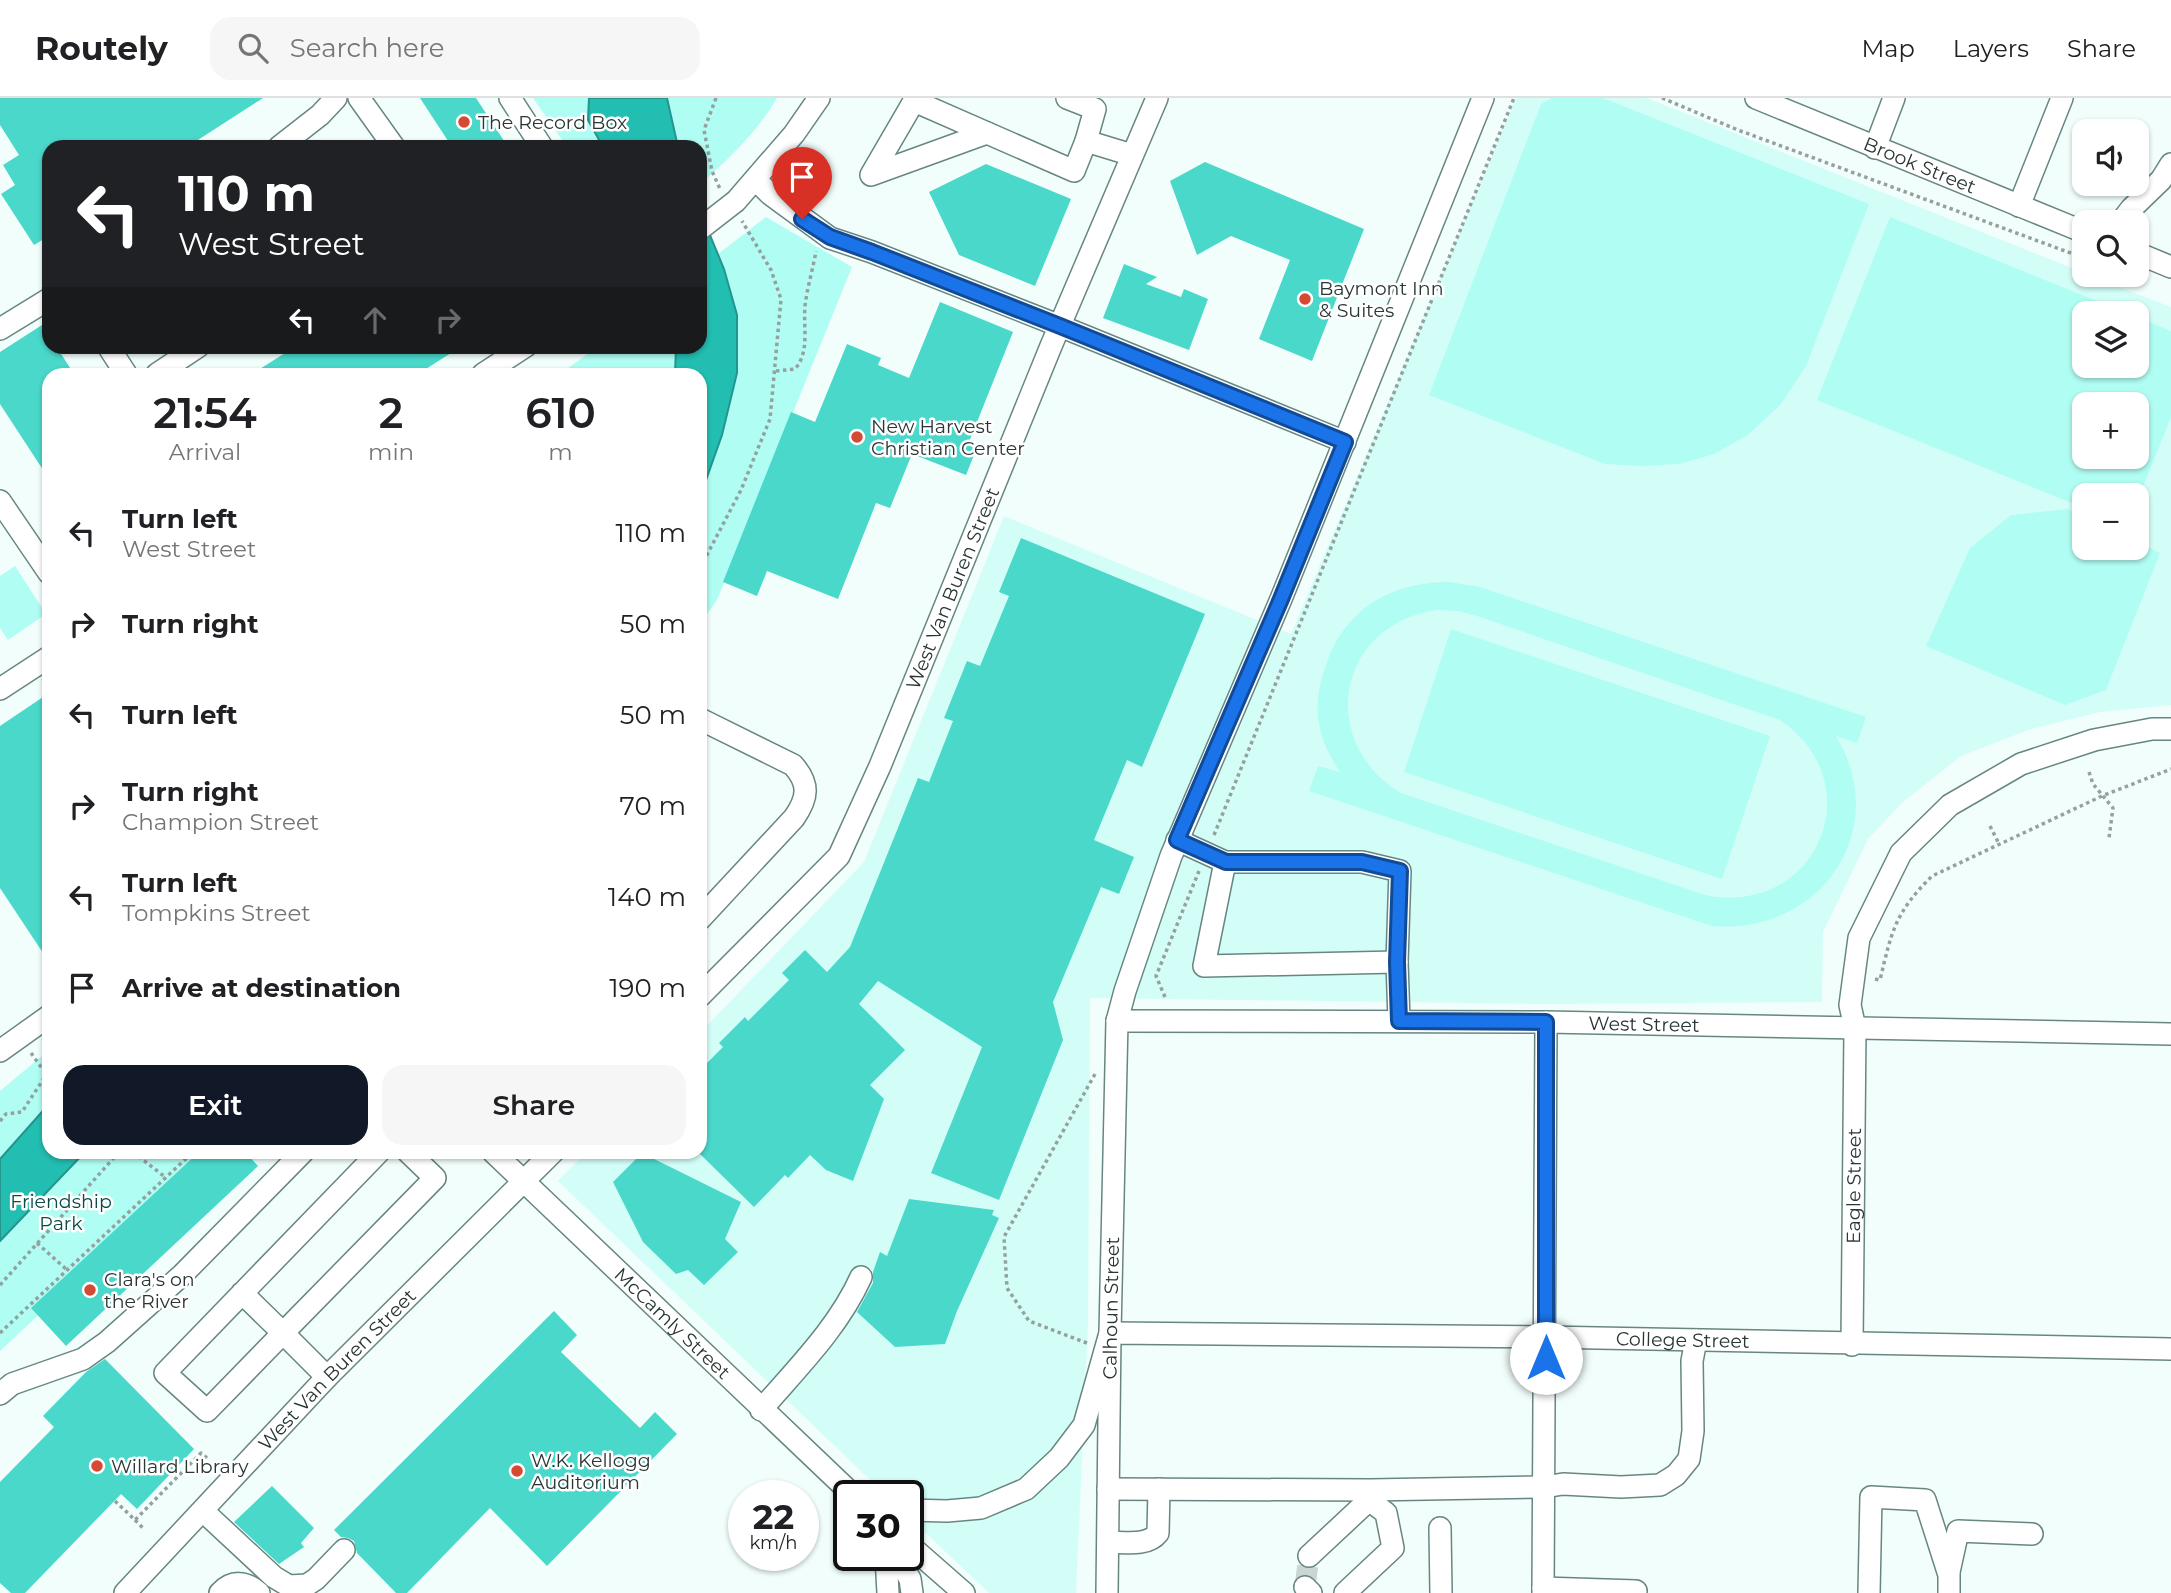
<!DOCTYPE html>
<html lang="en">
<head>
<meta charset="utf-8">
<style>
	body { margin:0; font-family:Montserrat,sans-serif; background:#f6f6f6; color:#202124; height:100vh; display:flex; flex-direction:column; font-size:26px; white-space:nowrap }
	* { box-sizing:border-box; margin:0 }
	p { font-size:23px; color:#757577 }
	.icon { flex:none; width:38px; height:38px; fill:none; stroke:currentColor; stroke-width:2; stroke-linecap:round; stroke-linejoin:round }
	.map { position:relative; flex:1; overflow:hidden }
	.drawer { position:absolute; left:42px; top:270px; width:665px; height:791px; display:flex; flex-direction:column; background:#fff; border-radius:21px; box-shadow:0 2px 5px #0004 }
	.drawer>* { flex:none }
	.hud { position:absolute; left:42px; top:42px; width:665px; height:214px; border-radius:21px; box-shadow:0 2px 5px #0004; background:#202124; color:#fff; overflow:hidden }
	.buttons { position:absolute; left:2072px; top:21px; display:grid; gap:14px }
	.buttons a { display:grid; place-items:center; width:77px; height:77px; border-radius:14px; background:#fff; box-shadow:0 2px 5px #0004; font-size:35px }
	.speed { position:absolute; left:728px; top:1382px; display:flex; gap:14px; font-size:35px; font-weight:700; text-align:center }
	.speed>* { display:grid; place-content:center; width:91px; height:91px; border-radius:50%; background:#fff; box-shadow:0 2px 5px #0004; line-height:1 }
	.speed small { font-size:18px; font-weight:400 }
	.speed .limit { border:4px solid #111; border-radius:10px; background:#fff; color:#111 }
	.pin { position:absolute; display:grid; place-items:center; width:60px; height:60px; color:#fff; margin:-72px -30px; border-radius:50% 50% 50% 0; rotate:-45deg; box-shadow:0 0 7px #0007 }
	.pin .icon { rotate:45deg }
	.me { position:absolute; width:77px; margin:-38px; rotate:0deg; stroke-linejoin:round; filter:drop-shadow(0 0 5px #0008) }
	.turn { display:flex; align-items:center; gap:24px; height:147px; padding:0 21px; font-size:32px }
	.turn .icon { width:91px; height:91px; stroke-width:2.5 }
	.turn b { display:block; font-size:49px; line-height:60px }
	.lanes { display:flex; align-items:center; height:66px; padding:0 21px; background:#0003; justify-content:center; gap:35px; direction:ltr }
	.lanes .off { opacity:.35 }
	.eta { display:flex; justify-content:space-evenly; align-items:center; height:119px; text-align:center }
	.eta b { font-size:42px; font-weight:600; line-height:49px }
	.cta { display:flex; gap:14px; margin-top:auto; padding:14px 21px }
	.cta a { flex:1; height:80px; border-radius:21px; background:#111827; color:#fff; font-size:28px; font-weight:600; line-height:80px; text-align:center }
	.cta a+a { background:#f6f6f6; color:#202124 }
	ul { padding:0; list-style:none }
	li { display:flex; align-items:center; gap:21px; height:91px; padding:0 21px }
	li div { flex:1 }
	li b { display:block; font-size:26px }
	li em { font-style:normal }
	header { display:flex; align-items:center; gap:42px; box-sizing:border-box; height:98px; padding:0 35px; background:#fff; border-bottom:2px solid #e0e0e0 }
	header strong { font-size:33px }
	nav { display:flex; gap:38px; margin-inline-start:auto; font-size:24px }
	.search { width:490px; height:63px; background:#f6f6f6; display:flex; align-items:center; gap:18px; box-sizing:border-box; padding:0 24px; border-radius:21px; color:#757577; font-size:26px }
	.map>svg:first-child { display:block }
	.built { fill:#d3fef8; fill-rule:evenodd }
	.green { fill:#b0fdf3; fill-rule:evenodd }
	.water { fill:#22beb1; stroke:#24958c; stroke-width:2 }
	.building { fill:#4ad8ca }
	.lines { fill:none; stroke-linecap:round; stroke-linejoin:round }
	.minor-tunnel { stroke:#c9d6d4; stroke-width:21; stroke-dasharray:21 10; stroke-linecap:butt }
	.minor-casing { stroke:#688681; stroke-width:24 }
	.path { stroke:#94a19f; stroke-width:3.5; stroke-dasharray:3.5 3.5; stroke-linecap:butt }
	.minor { stroke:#fff; stroke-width:21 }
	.minor-bridge-casing { stroke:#688681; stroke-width:24; stroke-linecap:butt }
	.minor-bridge { stroke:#fff; stroke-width:21 }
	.route-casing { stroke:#114b97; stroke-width:18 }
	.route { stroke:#1a73e8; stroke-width:12 }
	.poi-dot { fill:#d64a34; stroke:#fff; stroke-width:2.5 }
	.labels { text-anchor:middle; stroke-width:5; stroke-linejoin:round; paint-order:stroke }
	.poi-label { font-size:19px; fill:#293634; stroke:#fff; text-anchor:start }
	.street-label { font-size:19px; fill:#293634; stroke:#fff }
	.park-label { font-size:19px; fill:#0c4b45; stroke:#fff }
</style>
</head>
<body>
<header>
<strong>Routely</strong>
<div class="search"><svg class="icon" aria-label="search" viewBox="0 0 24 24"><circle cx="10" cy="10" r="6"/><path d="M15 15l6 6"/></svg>Search here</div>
<nav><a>Map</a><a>Layers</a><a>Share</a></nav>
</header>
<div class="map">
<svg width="2171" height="1495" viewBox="0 0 2171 1495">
	<rect width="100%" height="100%" fill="#f1fefc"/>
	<path class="built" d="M1516 0H1647L2084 175V177H2089L2171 209V607L2100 614 2031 631 1961 658 1903 704 1868 741 1823 834 1822 904 1545 906 1090 900 1088 1226 1076 1495H989L908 1418V1398H887L558 1083 587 1054H700V935L864 764 1004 418 1291 536ZM2084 215H2137V268H2084ZM2084 306H2137V359H2084ZM2084 397H2137V450H2084Z"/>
	<g class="green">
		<path d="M533 0H777C757 34 729 61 700 86V49H567Z"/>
		<path d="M1552 0H1603L1869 106 1806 268 1781 306 1749 336 1714 356 1679 366 1641 368 1605 366 1429 297 1541 6Z"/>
		<path d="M766 119 852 169 717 502 700 526V276H560L597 249 700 248V170Z"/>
		<path d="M1890 119 2126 215H2084V268H2137V219L2171 233V319L2137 404V397H2084V410L1817 302ZM2084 306H2137V359H2084Z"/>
		<path d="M2068 411 2084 419V450H2137V444L2160 455 2106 592 2065 607 1926 548 1970 450 2011 417Z"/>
		<path d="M15 468 46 516 8 542 0 530V478Z"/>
		<path d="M1449 484 1480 489 1866 619 1857 645 1836 638C1893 733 1820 837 1712 828L1309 693 1318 668 1340 674C1330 659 1322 644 1319 625 1315 606 1319 586 1326 567 1344 511 1391 484 1449 484ZM1437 512 1458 513 1477 518 1780 622C1874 686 1816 820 1705 797L1401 695C1316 644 1337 526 1437 512Z"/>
		<path d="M1451 531 1770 638 1722 781 1404 674Z"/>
		<path d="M49 952V1054H213L0 1253V993Z"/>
	</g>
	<g class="water">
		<path d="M589 0H667L678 49H603L588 22Z"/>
		<path d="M700 113 724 171 737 217V275L722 337 700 399V276H675L676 249 700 248Z"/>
		<path d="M49 1006V1054H85L0 1143V1061Z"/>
	</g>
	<g class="building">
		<path d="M0 0H263L187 49H49V138L34 147 1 96 15 87 3 67 19 57 0 27Z"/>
		<path d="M420 0H476L508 49H452Z"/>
		<path d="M1205 64 1364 131 1312 263 1259 241 1290 162 1231 138 1197 157 1170 83Z"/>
		<path d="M986 66 1071 101 1035 188 959 157 929 94Z"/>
		<path d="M1124 166 1157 179 1146 186 1181 199 1184 191 1208 201 1189 252 1103 220Z"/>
		<path d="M940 204 1013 234 969 344 978 347 966 377 912 356 890 410 876 405 838 501 767 473 757 498 723 484 791 314 815 324 847 246 881 260 878 267 909 280Z"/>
		<path d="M42 227 49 238V248H56L74 276H49V381L0 306V254Z"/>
		<path d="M296 248H462L418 276H252Z"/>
		<path d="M1021 440 1205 516 1142 669 1127 662 1094 742 1134 759 1119 796 1101 789 1053 904 1063 942 999 1102 931 1075 982 949 878 883 859 906 905 952 870 987 884 1001 853 1083 826 1072 810 1057 788 1080 785 1077 754 1109 700 1056V972L723 949 719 945 745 919 748 923 789 882 782 875 805 852 827 874 850 849 918 680 929 684 953 623 944 620 967 563 980 568 1009 498 999 494Z"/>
		<path d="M49 595V864L0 790V628Z"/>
		<path d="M199 1054H245L258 1068 66 1248 31 1210Z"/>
		<path d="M642 1055 741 1104 725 1141 738 1154 704 1187 688 1172 676 1176 643 1144 613 1084Z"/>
		<path d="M909 1101 994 1112 992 1117 999 1120 957 1213 945 1246 895 1249 857 1214 873 1185V1174L880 1154 887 1158Z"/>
		<path d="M554 1213 577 1237 561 1254 640 1330 655 1314 677 1336 547 1468 490 1410 407 1495H396L357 1455 354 1443 348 1440 341 1439 334 1432Z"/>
		<path d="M105 1261 194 1351 137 1411 121 1396 25 1495H11L0 1485V1384L54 1329 43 1318 86 1274Z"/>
		<path d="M272 1388 314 1430 301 1445 304 1449 279 1466 234 1424Z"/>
	</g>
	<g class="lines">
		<path class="minor-tunnel" d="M1305 1489 1309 1458"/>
		<defs>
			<g id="minor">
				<path d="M359 0 394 49"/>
				<path d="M510 0 542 49"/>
				<path d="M915 0 914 3 1074 73 1086 43"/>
				<path d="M1067 0 1095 11 1086 43 1132 57"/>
				<path id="s1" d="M1756 0 2084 134"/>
				<path d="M914 3 871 77 987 35"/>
				<path d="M279 49 320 17 336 0"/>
				<path d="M1875 50 1894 0"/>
				<path d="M756 82 770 96 830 140 872 154 1060 228 1345 344"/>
				<path d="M736 103 794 36 819 0"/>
				<path d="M2019 108 2062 0"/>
				<path d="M2121 124 2131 111 2161 82 2171 66"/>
				<path d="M2137 155 2171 169"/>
				<path d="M0 231 49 201"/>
				<path d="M108 248 126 276"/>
				<path d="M157 276 199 248"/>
				<path d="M483 276 526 248"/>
				<path d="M0 403 49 475"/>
				<path d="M0 591 49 559"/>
				<path d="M700 621 793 667C810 686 808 700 794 720L700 821"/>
				<path d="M1177 742 1225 764H1362L1400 773 1397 864 1399 923"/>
				<path d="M1225 764 1204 868 1397 864"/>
				<path id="s2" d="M700 898 839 758 880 668 1051 248 1157 0"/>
				<path id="s3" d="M1117 923 1546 924 2171 936"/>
				<path d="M0 953 49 918"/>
				<path id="s4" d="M493 1054 854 1398"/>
				<path d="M242 1195 283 1235 207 1313 165 1275 379 1054"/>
				<path id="s5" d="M1852 1247 1855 930 1850 907 1859 840 1901 755 1950 707 2021 666 2094 642 2152 631H2171"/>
				<path d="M327 1279 283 1235 435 1080 408 1054"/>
				<path d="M0 1296 12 1286 83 1261 107 1244 182 1177 303 1054"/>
				<path d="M761 1312C797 1270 838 1230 861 1179"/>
				<path d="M1108 1391 1370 1392 1544 1389 1563 1386 1621 1389 1660 1387 1676 1377 1689 1361 1693 1333 1692 1263 1696 1242"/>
				<path id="s6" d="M908 1412 947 1413 981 1410 1026 1391 1059 1360 1084 1327 1110 1235 1546 1239 2171 1251"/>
				<path d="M203 1413 274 1479 289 1488 307 1487 316 1481 344 1452"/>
				<path d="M1440 1430 1441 1495"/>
				<path d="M1108 1444C1124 1444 1147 1449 1158 1435L1159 1391"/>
				<path d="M908 1446 964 1495"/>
				<path d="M886 1458 888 1495"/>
				<path d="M896 1458 910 1481 912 1495"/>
				<path d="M1309 1458 1369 1402 1386 1415 1393 1450 1345 1495"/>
				<path d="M1949 1474 1958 1433 2032 1436"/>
				<path d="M1305 1489 1311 1495"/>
				<path d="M1543 1490 1636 1493"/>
				<path id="s7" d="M125 1495 327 1279 553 1054"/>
				<path d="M220 1495C232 1482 246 1483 259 1495"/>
				<path id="s8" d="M1107 1495 1110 1235 1117 923 1125 893 1171 758 1281 501 1483 0"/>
				<path d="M1543 1495 1546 924"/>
				<path d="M1869 1495 1871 1399 1925 1402 1949 1477V1495"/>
			</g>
		</defs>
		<use href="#minor" class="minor-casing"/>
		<g class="path">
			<path d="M716 0 704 32 712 73 720 91"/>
			<path d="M1662 0 1738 32 2084 160"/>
			<path d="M2129 177 2143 182"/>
			<path d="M776 273 795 271C810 254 803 229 805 208 807 190 813 171 816 153"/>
			<path d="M700 470 741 392 770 321 781 201 771 172 742 123"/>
			<path d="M2089 674 2093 686 2113 710 2109 740"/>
			<path d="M1990 728 1999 746"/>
			<path d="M1214 737 1514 0"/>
			<path d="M1875 881 1880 882C1892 832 1895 815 1932 778L2102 698 2171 671"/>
			<path d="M1165 899 1156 878 1199 773"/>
			<path d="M31 955 49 980"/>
			<path d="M0 1023 6 1016 22 1014 46 977"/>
			<path d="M133 1054 165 1079"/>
			<path d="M37 1145 67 1172"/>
			<path d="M0 1187 119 1054"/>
			<path d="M0 1235 193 1054"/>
			<path d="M1087 1245 1029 1223 1007 1190 1004 1139 1095 976"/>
			<path d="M115 1403 135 1422 201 1355 207 1360"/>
			<path d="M135 1422 143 1430"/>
		</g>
		<use href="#minor" class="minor"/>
		<defs>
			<path id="minor-bridge" d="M700 131 736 103"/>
		</defs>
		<use href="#minor-bridge" class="minor-bridge-casing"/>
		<use href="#minor-bridge" class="minor-bridge"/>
	</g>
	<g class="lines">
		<defs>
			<path id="route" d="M802 121 830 139 872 154 1060 228 1345 344 1281 501 1177 742 1226 764H1362L1400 773 1397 864 1399 923 1546 924V1260"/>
		</defs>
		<use href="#route" class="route-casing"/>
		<use href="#route" class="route"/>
	</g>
	<g class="poi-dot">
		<circle cx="464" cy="24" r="7"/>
		<circle cx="1305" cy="201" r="7"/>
		<circle cx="857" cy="339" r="7"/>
		<circle cx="90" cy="1192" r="7"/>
		<circle cx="97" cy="1368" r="7"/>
		<circle cx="517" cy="1373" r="7"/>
	</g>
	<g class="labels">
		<g class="poi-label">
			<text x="478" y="31">The Record Box</text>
			<text x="1319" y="197">Baymont Inn<tspan x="1319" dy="22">&amp; Suites</tspan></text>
			<text x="871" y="335">New Harvest<tspan x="871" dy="22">Christian Center</tspan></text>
			<text x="104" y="1188">Clara's on<tspan x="104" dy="22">the River</tspan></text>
			<text x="531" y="1369">W.K. Kellogg<tspan x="531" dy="22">Auditorium</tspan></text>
			<text x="111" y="1375">Willard Library</text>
		</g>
		<g class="street-label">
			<text dy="7" stroke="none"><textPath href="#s1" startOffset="177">Brook Street</textPath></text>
			<text dy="7" stroke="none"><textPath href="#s2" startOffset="488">West Van Buren Street</textPath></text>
			<text dy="7" stroke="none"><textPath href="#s3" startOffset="527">West Street</textPath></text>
			<text dy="7" stroke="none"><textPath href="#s5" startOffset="159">Eagle Street</textPath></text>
			<text dy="7" stroke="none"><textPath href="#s8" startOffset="285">Calhoun Street</textPath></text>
			<text dy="7" stroke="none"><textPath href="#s4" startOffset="248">McCamly Street</textPath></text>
			<text dy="7" stroke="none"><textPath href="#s6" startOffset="877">College Street</textPath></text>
			<text dy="7" stroke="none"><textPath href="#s7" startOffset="308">West Van Buren Street</textPath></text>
		</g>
		<g class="park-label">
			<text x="61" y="1110">Friendship<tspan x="61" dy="22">Park</tspan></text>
		</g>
	</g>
</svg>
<div class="buttons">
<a><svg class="icon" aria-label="sound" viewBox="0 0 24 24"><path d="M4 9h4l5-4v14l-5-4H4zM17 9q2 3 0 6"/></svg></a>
<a><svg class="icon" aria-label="search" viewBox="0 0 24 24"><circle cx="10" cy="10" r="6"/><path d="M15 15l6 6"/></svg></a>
<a><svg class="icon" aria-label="layers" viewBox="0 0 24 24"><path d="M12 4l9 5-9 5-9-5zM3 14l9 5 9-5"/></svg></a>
<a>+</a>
<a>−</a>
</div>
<div class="speed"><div>22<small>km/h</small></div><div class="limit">30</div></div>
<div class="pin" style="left:802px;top:121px;background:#d93025"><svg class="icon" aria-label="arrive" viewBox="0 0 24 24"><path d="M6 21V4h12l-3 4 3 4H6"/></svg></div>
<svg class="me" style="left:1546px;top:1260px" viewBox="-20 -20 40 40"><circle r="19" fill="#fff"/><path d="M0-13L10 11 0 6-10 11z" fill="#1a73e8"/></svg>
<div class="hud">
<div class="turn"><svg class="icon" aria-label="left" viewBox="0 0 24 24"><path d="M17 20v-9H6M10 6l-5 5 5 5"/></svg><div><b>110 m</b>West Street</div></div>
<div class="lanes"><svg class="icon" aria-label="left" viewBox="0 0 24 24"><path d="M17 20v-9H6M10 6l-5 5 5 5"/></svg><svg class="icon off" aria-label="ahead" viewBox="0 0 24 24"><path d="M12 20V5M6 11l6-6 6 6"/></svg><svg class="icon off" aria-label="right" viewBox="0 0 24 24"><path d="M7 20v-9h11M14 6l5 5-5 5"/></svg></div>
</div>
<section class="drawer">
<div class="eta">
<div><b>21:54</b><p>Arrival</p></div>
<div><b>2</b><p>min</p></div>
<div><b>610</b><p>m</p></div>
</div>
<ul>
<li><svg class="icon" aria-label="left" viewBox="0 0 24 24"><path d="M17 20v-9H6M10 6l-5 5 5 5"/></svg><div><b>Turn left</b><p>West Street</p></div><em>110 m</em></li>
<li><svg class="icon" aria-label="right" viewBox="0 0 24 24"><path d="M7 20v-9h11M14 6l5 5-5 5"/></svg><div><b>Turn right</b></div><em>50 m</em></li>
<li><svg class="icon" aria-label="left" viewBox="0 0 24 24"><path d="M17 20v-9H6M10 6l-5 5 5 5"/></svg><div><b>Turn left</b></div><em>50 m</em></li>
<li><svg class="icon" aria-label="right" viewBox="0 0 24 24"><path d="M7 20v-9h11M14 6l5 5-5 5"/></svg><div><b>Turn right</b><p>Champion Street</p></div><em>70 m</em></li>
<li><svg class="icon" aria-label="left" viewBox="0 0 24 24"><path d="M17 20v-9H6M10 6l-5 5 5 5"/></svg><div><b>Turn left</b><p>Tompkins Street</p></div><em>140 m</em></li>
<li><svg class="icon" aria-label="arrive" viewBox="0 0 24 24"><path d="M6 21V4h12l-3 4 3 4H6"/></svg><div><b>Arrive at destination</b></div><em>190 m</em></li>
</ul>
<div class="cta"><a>Exit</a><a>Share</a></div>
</section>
</div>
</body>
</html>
